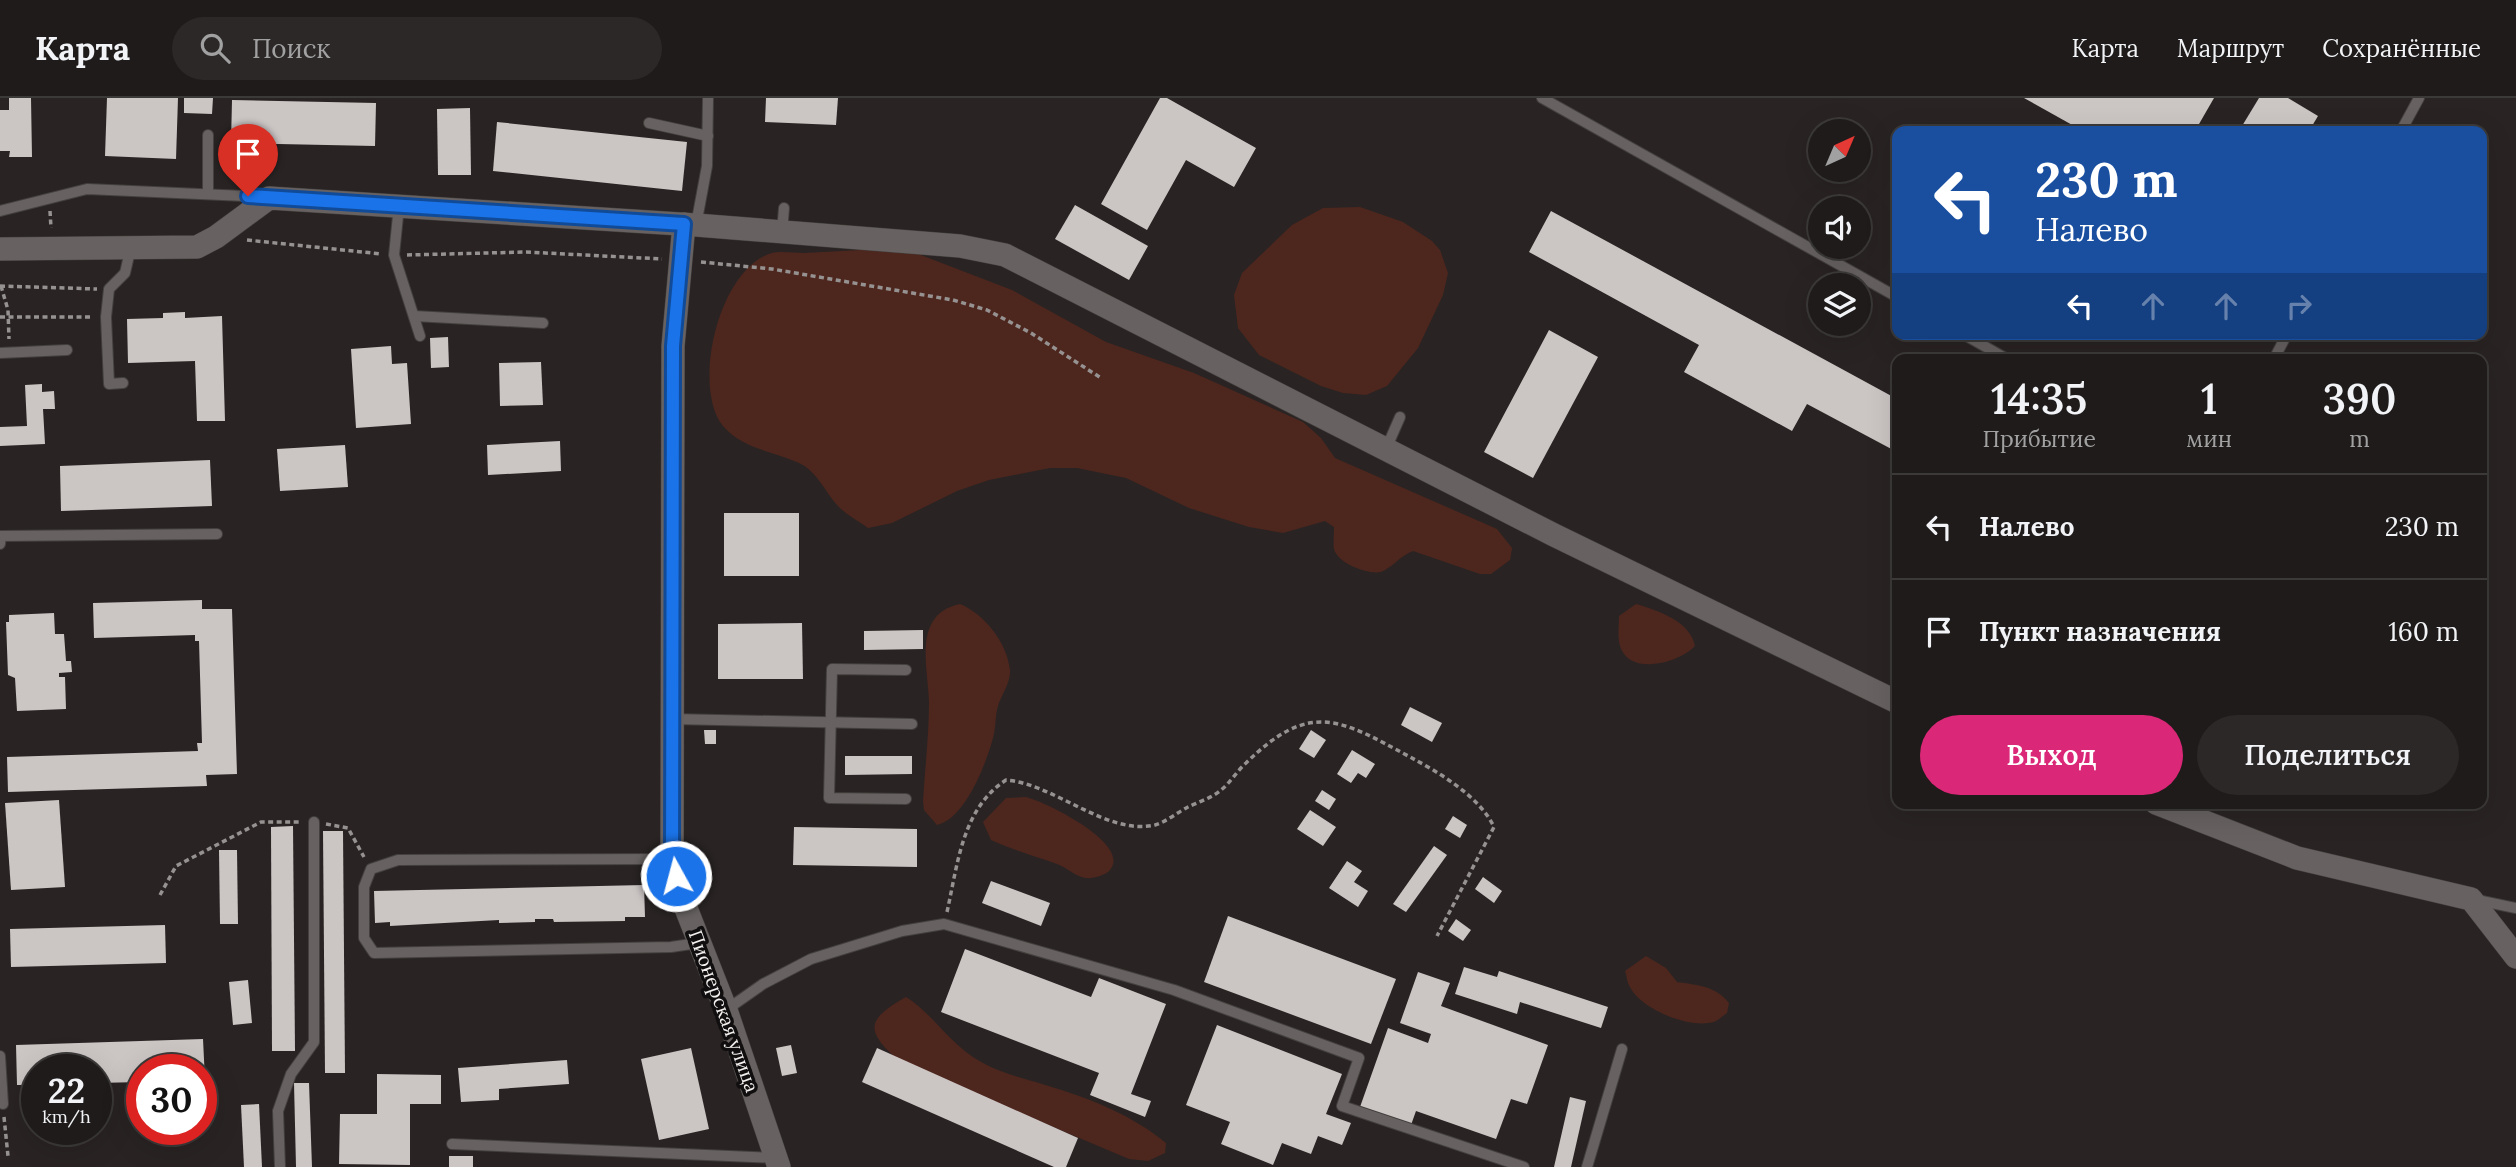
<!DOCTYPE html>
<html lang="ru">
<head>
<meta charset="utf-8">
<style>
	body { margin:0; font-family:Lora,serif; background:#2c2827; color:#f1f3f6; height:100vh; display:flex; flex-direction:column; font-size:26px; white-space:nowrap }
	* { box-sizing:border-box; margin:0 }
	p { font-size:23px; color:#a1a1a2 }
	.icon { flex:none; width:38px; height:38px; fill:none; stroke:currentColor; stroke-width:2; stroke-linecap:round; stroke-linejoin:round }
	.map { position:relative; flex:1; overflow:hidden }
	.sheet { position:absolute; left:1892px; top:256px; width:595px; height:455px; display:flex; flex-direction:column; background:#1f1b1a; border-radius:14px; box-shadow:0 7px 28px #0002,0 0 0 2px #3c3939 }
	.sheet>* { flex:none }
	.guide { position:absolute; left:1892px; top:28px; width:595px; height:214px; border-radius:14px; box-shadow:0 7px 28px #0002,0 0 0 2px #3c3939; background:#1a4fa0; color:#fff; overflow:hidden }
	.needle { width:46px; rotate:44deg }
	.tools { position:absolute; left:1808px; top:21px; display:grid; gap:14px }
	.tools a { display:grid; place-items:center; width:63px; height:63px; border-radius:50%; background:#1f1b1a; box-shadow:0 7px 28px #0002,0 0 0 2px #3c3939; font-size:35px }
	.speed { position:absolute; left:21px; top:956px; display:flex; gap:14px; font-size:35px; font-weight:700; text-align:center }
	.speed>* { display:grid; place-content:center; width:91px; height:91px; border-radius:50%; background:#1f1b1a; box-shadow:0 7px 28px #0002,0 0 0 2px #3c3939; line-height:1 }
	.speed small { font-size:18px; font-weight:400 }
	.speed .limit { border:10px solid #d22; background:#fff; color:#111 }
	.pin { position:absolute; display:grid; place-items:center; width:60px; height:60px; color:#fff; margin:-72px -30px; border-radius:50% 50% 50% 0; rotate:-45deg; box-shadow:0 0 7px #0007 }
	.pin .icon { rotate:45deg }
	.me { position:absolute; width:77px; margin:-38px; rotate:353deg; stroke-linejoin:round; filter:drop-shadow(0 0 5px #0008) }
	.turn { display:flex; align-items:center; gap:24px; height:147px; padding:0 28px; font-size:32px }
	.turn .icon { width:91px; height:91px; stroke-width:2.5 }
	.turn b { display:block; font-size:49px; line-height:60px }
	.lanes { display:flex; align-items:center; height:66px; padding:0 28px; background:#0003; justify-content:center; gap:35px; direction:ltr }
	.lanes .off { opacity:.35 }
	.eta { display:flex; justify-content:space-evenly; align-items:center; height:119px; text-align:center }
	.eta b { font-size:42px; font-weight:600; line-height:49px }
	.button { display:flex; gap:14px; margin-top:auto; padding:14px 28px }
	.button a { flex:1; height:80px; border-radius:42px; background:#db2777; color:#fff; font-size:28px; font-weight:600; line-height:80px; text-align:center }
	.button a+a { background:#2c2827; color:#f1f3f6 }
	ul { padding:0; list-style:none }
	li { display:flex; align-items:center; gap:21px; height:105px; padding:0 28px; border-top:2px solid #3c3939 }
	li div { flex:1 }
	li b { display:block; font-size:26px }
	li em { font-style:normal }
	header { display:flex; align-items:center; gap:42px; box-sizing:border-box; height:98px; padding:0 35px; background:#1f1b1a; border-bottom:2px solid #3c3939 }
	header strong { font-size:33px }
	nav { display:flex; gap:38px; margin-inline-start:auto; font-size:24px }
	.search { width:490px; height:63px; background:#2c2827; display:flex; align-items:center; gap:18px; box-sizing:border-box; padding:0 24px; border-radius:38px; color:#a1a1a2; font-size:26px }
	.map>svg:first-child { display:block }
	.green { fill:#4d261e }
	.building { fill:#cbc5c4 }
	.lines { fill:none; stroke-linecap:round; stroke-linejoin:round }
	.service-casing { stroke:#44403f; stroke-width:12 }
	.minor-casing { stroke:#44403f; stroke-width:24 }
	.path { stroke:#969291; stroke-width:3.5; stroke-dasharray:5 3.5; stroke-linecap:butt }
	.service { stroke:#676261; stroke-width:10 }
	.minor { stroke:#676261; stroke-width:23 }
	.route-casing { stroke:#114b97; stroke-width:18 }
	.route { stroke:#1a73e8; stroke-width:12 }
	.labels { text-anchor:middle; stroke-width:7; stroke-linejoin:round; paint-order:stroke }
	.street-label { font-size:19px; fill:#f3f0ef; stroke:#100e0e }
</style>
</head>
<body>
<header>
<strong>Карта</strong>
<div class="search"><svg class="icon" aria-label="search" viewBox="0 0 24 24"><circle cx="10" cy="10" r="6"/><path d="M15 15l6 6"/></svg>Поиск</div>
<nav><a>Карта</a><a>Маршрут</a><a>Сохранённые</a></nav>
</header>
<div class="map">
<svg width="2516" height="1069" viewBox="0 0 2516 1069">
	<rect width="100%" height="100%" fill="#292423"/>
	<g class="green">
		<path d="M1360 109 1403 124 1432 143 1440 152 1448 175 1443 197 1418 250 1387 288 1366 297 1343 295 1321 288 1259 257 1238 230 1234 197 1242 175 1292 127 1323 110Z"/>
		<path d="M879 151 913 154 1012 192 1106 244 1194 275 1303 324 1321 340 1335 360 1497 431 1512 450 1510 462 1491 476H1480L1413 453C1401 457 1392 470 1381 474 1368 477 1337 465 1334 451 1333 445 1334 436 1334 429L1325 423 1283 435 1249 429 1189 410 1126 380 1077 370H1050L989 382 957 393 892 425 868 430C859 423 846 417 838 408 825 394 817 373 799 365 772 353 743 351 723 328 691 288 719 170 772 155 781 153 794 155 804 155 829 154 854 152 879 151Z"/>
		<path d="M960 506C984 516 1007 544 1010 572 1011 584 1002 596 998 608 995 618 996 629 993 640 986 666 965 721 937 727L924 712 923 703C925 670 929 636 929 604 928 569 912 516 960 506Z"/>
		<path d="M1636 506C1659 513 1690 523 1695 548 1681 563 1639 576 1624 556 1616 545 1619 531 1619 518Z"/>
		<path d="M1026 699C1046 704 1132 746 1110 772 1106 777 1093 781 1086 780 1076 779 1066 769 1057 766 1034 758 1013 752 991 742L983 724 1006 700Z"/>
		<path d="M1646 858 1666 870 1677 884C1697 887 1716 888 1729 905L1727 915C1722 918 1718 923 1713 924 1689 931 1641 911 1630 889 1627 885 1627 878 1625 873Z"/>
		<path d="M906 899C936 918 949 947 983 965 1005 977 1031 982 1055 990 1094 1002 1135 1019 1166 1045L1165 1055 1148 1063 1129 1061 900 964C867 934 863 923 906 899Z"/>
	</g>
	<g class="building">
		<path d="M9 0H31L32 59H9L10 53H0V12H9Z"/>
		<path d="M107 0H178L176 61 105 58Z"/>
		<path d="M184 0H213L212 16 184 15Z"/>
		<path d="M766 0H838L836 27 765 24Z"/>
		<path d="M1160 0H1167L1256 50 1234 89 1186 62 1147 132 1101 106Z"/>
		<path d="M2024 0H2214L2195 33H2083Z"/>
		<path d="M2259 0H2288L2318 18 2309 33H2239Z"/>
		<path d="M232 2 376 5 375 48 231 45Z"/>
		<path d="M470 10 471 77H438L437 11Z"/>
		<path d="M497 24 687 44 682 93 493 73Z"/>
		<path d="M1075 107 1148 148 1129 182 1055 141Z"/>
		<path d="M1551 113 1897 301V354L1807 306 1792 333 1684 274 1699 247 1529 154Z"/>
		<path d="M185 214V220L222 218 225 323H197L195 263 128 265 127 221 163 220V215Z"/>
		<path d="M1549 232 1598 259 1533 380 1484 354Z"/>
		<path d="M448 239 449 269 431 270 430 240Z"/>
		<path d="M391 248 392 266 407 265 411 326 356 330 351 251Z"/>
		<path d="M541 264 543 307 500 308 499 265Z"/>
		<path d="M42 286V294L54 293 55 311H43L45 346 0 348V329L27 328 25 287Z"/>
		<path d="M560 343 561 373 488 377 487 347Z"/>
		<path d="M345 347 348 389 280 393 277 351Z"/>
		<path d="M210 362 212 408 61 413 60 368Z"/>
		<rect x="724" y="415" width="75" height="63"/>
		<path d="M202 502V511H232L237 676 206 677 207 688 8 694 7 659 198 653 197 645H202L199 543H195V537L94 540 93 505Z"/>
		<path d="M54 515 55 536H64L66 563H71L72 574 59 575V579H65L66 611 17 613 15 580 8 577 6 524H9V517Z"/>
		<path d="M802 525 803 581H718V526Z"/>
		<path d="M923 532V551L864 552V533Z"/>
		<path d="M1410 609 1442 625 1432 644 1401 627Z"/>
		<path d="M704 632H716V646H705Z"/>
		<path d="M1311 632 1326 642 1314 660 1299 651Z"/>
		<path d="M1352 652 1375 666 1366 680 1358 675 1351 685 1337 676Z"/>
		<path d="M845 658H912V676L845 677Z"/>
		<path d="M1322 692 1336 701 1329 712 1315 703Z"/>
		<path d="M59 702 65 789 11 792 5 705Z"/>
		<path d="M1310 712 1336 729 1323 748 1297 731Z"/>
		<path d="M1453 718 1467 727 1460 740 1445 731Z"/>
		<path d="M293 728 295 953H272L271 729Z"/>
		<path d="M794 729 917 731V769L793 767Z"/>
		<path d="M323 733H343L345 975H325Z"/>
		<path d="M1434 748 1447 757 1406 814 1393 806Z"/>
		<path d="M219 752H237L238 826H220Z"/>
		<path d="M1347 763 1362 773 1354 784 1368 793 1358 809 1329 790Z"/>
		<path d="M1483 779 1502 793 1494 805 1475 791Z"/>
		<path d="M991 783 1050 805 1041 828 982 805Z"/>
		<path d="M644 787 645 819H625V823L554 824 553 821H535V824L499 825V822L390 828V824L375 825 374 793Z"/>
		<path d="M1228 818 1396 881 1371 946 1204 884Z"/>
		<path d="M1456 821 1471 832 1463 843 1448 833Z"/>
		<path d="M165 827 166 865 11 869 10 831Z"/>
		<path d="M965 851 1091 899 1099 880 1166 906 1131 996 1151 1003 1145 1019 1090 997 1099 975 941 914Z"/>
		<path d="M1464 869 1497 879 1499 873 1608 909 1601 930 1520 904 1517 916 1455 896Z"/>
		<path d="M1418 874 1450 885 1441 908 1548 947 1527 1006 1511 1001 1496 1041 1416 1013 1411 1027 1360 1009 1388 930 1428 945 1431 936 1400 925Z"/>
		<path d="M248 882 252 925 233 927 229 884Z"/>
		<path d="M1217 927 1342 976 1326 1016 1351 1025 1342 1047 1318 1038 1311 1056 1282 1045 1273 1067 1221 1046 1230 1024 1186 1007Z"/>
		<path d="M203 941 205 982H201V971H142V984L96 985V971H37V987H17L16 947Z"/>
		<path d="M791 947 797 975 782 978 776 950Z"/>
		<path d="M691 950 709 1031 659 1042 641 961Z"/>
		<path d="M877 950 1078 1040 1066 1069H1054L862 984Z"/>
		<path d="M567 962 569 986 499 991V1002L461 1004 458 970Z"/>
		<path d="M377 976 441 977V1006H410V1067L339 1066 340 1016H377Z"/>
		<path d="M294 985H309L312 1069H296Z"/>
		<path d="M1570 999 1586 1003 1571 1069H1554Z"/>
		<path d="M259 1006 262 1069H244L241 1007Z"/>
		<rect x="449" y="1058" width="24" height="11"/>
	</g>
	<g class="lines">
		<defs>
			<g id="service">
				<path d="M1542 0 1897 199"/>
				<path d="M649 25 708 38"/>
				<path d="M2401 33 2419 0"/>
				<path d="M208 37V96"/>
				<path d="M399 108 394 157 420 238"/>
				<path d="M0 113 87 91 266 99"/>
				<path d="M696 127 707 68 708 0"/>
				<path d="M782 134 784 110"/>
				<path d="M414 218 543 225"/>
				<path d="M1963 236 2007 261"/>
				<path d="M0 255 67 252"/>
				<path d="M2274 261 2287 236"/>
				<path d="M123 285 109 286 106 219 109 191 125 175 131 149"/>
				<path d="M1386 351 1400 319"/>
				<path d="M0 446 1 438 217 436"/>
				<path d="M672 621 912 626"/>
				<path d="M906 701 829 700 832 571 906 572"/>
				<path d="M672 761 398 762 371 771 364 789V840L374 855 671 849 698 845"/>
				<path d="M2477 802 2516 810"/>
				<path d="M726 912 763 886 811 861 902 833 944 826 1174 892 1359 960 1342 1008 1524 1069"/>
				<path d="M0 958 3 1006"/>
				<path d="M452 1046 777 1060"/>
				<path d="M280 1069 278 1013 291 976 314 944V724"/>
				<path d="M1587 1069 1622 951"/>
			</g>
			<g id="minor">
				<path d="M684 126 673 248 672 761 680 795 726 912 779 1069"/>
				<path d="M0 151 197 149 216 139 269 100 696 127 960 148 1005 157 1554 437 1897 604"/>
				<path d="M2156 705 2297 760 2471 801 2516 859"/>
			</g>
		</defs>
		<use href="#service" class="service-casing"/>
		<use href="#minor" class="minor-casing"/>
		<g class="path">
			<path d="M50 113 51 130"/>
			<path d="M247 142 382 156"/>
			<path d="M407 157 526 154 662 161"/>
			<path d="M701 164 772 171 953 202 987 212 1031 235 1101 280"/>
			<path d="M0 188 97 191"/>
			<path d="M1 188 8 212 9 241"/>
			<path d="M0 219H93"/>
			<path d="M326 726 348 730 364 759"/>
			<path d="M160 797 176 768 261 724H301"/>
			<path d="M947 814C958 765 962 711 1006 682 1055 686 1107 738 1155 727 1166 724 1178 714 1188 709 1198 704 1212 700 1221 692 1230 685 1237 673 1246 665 1310 602 1340 621 1410 659 1440 675 1480 699 1494 729L1437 838"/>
			<path d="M4 1019 8 1058"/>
		</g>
		<use href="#service" class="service"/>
		<use href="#minor" class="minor"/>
	</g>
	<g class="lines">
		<defs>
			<path id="route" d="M248 98 684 126 673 248 672 761 676 778"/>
		</defs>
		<use href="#route" class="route-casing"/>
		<use href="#route" class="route"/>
	</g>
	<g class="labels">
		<g class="street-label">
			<text transform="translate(724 913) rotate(70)" y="7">Пионерская улица</text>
		</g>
	</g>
</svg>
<div class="tools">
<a><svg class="needle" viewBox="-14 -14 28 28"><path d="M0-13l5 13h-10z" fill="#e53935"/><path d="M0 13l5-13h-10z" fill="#a1a1a2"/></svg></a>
<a><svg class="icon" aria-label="sound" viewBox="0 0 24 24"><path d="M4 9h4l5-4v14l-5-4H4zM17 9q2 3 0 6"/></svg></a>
<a><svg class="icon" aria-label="layers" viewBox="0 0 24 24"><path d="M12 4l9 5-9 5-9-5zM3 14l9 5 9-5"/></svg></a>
</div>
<div class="speed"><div>22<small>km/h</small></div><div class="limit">30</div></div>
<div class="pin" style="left:248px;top:98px;background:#d93025"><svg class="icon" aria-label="arrive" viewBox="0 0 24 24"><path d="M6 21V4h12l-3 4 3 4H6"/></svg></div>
<svg class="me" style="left:676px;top:778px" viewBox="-20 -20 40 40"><circle r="17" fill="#1a73e8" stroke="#fff" stroke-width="3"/><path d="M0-11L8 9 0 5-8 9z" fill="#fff"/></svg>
<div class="guide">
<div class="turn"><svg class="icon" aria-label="left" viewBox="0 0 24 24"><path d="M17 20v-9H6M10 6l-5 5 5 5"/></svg><div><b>230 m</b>Налево</div></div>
<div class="lanes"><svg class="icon" aria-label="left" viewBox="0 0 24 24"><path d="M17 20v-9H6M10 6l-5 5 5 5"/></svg><svg class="icon off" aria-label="ahead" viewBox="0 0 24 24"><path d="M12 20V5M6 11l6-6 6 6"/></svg><svg class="icon off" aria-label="ahead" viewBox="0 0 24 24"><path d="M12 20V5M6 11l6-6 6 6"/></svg><svg class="icon off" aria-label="right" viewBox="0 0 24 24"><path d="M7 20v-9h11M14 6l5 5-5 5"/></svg></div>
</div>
<section class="sheet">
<div class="eta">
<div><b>14:35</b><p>Прибытие</p></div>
<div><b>1</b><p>мин</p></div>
<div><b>390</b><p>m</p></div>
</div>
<ul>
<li><svg class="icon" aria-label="left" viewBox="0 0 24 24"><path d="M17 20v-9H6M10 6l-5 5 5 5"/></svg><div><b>Налево</b></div><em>230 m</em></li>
<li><svg class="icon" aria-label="arrive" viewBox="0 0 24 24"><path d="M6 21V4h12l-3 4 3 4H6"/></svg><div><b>Пункт назначения</b></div><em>160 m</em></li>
</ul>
<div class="button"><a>Выход</a><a>Поделиться</a></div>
</section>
</div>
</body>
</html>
